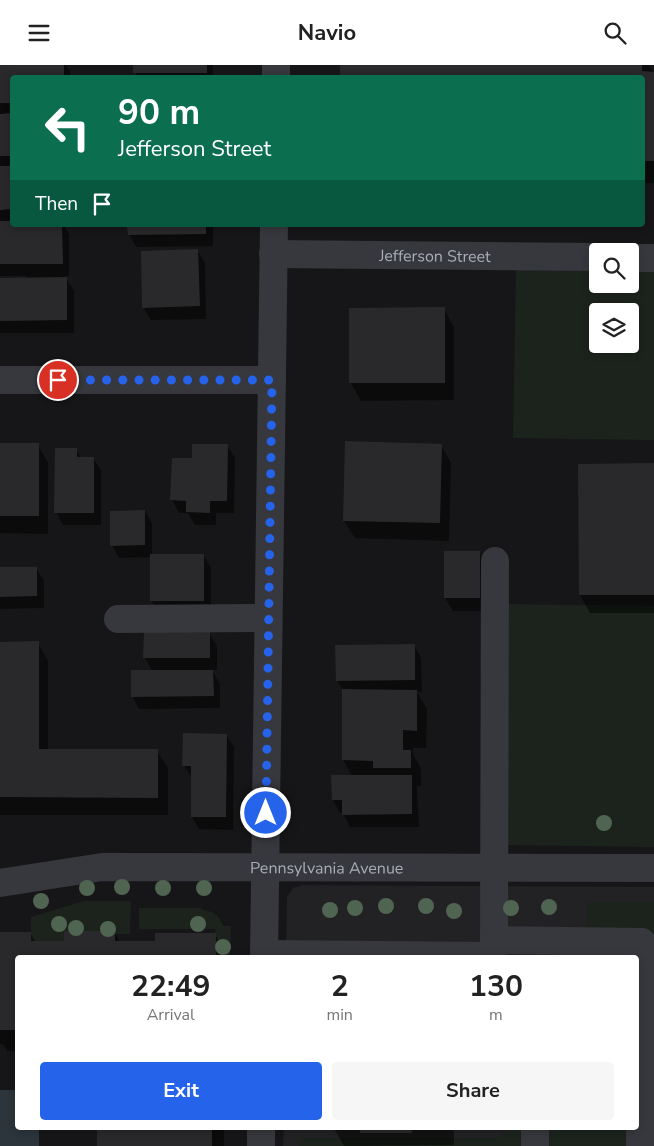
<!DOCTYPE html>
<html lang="en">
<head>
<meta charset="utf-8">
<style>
	body { margin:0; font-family:"Nunito Sans",sans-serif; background:#f6f6f6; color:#222; height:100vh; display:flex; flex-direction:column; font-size:19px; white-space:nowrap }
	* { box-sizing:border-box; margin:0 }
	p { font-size:16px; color:#767676 }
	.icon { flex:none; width:28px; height:28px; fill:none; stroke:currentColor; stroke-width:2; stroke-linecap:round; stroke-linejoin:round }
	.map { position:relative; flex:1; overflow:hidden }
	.sheet { position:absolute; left:15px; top:890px; width:624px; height:175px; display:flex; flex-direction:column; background:#fff; border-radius:5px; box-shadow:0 2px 8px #0003 }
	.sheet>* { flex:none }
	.top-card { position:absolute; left:10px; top:10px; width:635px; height:152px; border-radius:5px; box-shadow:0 2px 8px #0003; background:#0b6e4f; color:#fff; overflow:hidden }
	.fabs { position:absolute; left:589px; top:178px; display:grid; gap:10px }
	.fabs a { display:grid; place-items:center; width:50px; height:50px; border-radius:5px; background:#fff; box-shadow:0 2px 8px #0003; font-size:25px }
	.pin { position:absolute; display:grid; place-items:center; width:42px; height:42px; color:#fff; margin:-21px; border:2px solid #fff; border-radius:50%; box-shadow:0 1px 5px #0007 }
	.me { position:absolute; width:55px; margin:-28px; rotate:0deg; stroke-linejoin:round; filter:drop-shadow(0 0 4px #0008) }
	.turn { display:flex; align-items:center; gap:18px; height:105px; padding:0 25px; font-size:22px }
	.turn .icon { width:65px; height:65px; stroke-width:2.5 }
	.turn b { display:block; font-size:35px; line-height:42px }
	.then { display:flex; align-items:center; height:48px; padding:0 25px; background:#0003; gap:10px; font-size:19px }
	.eta { display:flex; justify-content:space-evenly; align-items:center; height:85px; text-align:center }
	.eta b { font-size:30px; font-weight:700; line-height:35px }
	.primary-button { display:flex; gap:10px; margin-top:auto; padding:10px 25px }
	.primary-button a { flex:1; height:58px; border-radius:5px; background:#2563eb; color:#fff; font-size:20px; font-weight:700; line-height:58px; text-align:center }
	.primary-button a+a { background:#f6f6f6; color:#222 }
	header { display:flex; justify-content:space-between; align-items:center; height:65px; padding:0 25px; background:#fff; font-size:22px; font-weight:700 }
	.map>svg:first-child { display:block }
	.built { fill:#222225 }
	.green { fill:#1c231d; fill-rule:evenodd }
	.water { fill:#2c353c }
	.shadow { fill:#0007 }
	.building { fill:#29292c }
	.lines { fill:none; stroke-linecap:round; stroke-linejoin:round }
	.minor { stroke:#37383d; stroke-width:28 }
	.tree { fill:#506452 }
	.route { stroke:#2563eb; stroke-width:9; stroke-dasharray:0 16.2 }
	.labels { text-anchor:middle; stroke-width:5; stroke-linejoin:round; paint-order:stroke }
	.street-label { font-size:16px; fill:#a8adb8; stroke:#111113 }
</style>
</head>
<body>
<header><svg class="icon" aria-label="menu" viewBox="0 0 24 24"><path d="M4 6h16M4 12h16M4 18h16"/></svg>Navio<svg class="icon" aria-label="search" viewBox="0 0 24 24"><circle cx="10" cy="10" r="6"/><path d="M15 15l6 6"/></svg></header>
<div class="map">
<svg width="654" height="1081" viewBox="0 0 654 1081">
	<rect width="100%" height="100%" fill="#161618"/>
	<path class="built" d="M302 820 654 822V1081H283L284 1063 636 1062V892H286L287 832 293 823Z"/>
	<g class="green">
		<path d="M516 205 597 206 598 219H630V207H654V375L513 373ZM598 246H630V279H598Z"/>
		<path d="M504 539 654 541V782L501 780Z"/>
		<path d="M84 836H131L130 869H115V866H64V876H31V852Z"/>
		<path d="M587 837H654V1081H299V1073H502L503 1063 636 1062V892H587Z"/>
		<path d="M139 843H201L202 845C213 846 219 850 223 861H231L230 892H216L215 864H139Z"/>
	</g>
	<path class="water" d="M0 1025H17L18 1062 48 1063 39 1065V1081H0Z"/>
	<g class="shadow">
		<path d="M0 0H66L70 7 71 12H12V160H64L69 169V211H65L74 226V268H0V214H26V211H0Z"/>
		<path d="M134 0H213V12H137Z"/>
		<path d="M341 0H648L654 8V118H642V12H341Z"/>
		<path d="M129 160H213V181L136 182 129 169Z"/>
		<path d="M198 186 205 198 206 254 151 255 143 242Z"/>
		<path d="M444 244 454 262V335L361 336 351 318Z"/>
		<path d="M0 379 38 380 48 398V469L0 468Z"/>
		<path d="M227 380 235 393 234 448H216V460H195L188 448H179L172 435 173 394H193Z"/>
		<path d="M441 380 451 398 449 476 355 473 344 456Z"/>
		<path d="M76 384 81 393H93L101 405V460H63L56 447Z"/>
		<path d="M654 399V548H590L580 530Z"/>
		<path d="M145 446 152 459V490L204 491 211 503V548H158L151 535V492L119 493 112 480Z"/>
		<path d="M479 487 487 500V546H453L445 533Z"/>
		<path d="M0 503H36L44 516V543L0 544Z"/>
		<path d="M209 568 217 581V605H212L220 619V643L139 644 132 631 152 606 145 593Z"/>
		<path d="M0 578H38L48 596V685L157 686 168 703V750H0Z"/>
		<path d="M414 580 421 593 422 627H417L427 644 426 683H413V689L421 704V721H417L419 762H350L343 748H340L333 735 332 712 352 711 343 695 344 627 337 615Z"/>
		<path d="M226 670 234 682 233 765 199 764 192 752V713L184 700Z"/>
		<path d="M114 867 120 877H157L215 869 228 892H18V986H7L3 979H0V868L31 869 36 878H65Z"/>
		<rect x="98" y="1062" width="126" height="19"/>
		<path d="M333 1062H454V1080L344 1081Z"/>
	</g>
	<g class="building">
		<path d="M0 0H64V12H12V38H0Z"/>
		<rect x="133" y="0" width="74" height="8"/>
		<path d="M340 0H642V6L654 7V96H642V12H340Z"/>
		<path d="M12 48V91H0V49Z"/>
		<path d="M0 101H12V144L0 145Z"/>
		<path d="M0 156H12V160H62L63 199H0Z"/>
		<path d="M127 160H206V169L128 170Z"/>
		<path d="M198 184 200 241 142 243 141 186Z"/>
		<path d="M67 212V255L0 256V213Z"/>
		<path d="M445 242V318H349V243Z"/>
		<path d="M345 376 442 379 440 458 343 456Z"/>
		<rect x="0" y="378" width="39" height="73"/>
		<path d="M192 379H228L227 436H210V448L186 447V436L170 435 172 393H192Z"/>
		<path d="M55 383H77V392H94V448H54Z"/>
		<path d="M654 398V530H579L578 399Z"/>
		<path d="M145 445V480L110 481V446Z"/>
		<rect x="444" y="486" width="36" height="47"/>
		<rect x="150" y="489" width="54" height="47"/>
		<path d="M0 502H37V531L0 532Z"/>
		<path d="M144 567H210V593H143Z"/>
		<path d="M39 576V684H158V733L0 732V577Z"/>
		<path d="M415 579V615L336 616 335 580Z"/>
		<path d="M131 605H213L214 631 131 632Z"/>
		<path d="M342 624 417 625V666L403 665V685H411V703H373V696L342 695Z"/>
		<path d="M183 668 227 669 226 752H191V701H182Z"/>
		<path d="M331 710H412V749L342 750V735H332Z"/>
		<path d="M64 866H115V876H155V868H216V892H18V965H0V867H31V876H64Z"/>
		<rect x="97" y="1062" width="115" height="19"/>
		<rect x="360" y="1062" width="52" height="6"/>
	</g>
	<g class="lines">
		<g class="minor">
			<path d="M276 12V0"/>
			<path id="s1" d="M273 189 598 192"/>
			<path d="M630 193H654"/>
			<path d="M0 315H272"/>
			<path d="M495 496 494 875 642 877 640 1081"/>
			<path d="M118 554 268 553"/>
			<path id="s2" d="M0 818 102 802 654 803"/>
			<path d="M264 889 493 891 494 875"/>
			<path d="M264 892 274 160"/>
			<path d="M261 1081V1062"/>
			<path d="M535 1081V1062"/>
		</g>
	</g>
	<g class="tree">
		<circle cx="604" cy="758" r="8"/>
		<circle cx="122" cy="822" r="8"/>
		<circle cx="87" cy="823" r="8"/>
		<circle cx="163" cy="823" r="8"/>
		<circle cx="204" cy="823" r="8"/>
		<circle cx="41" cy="836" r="8"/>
		<circle cx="386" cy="841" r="8"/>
		<circle cx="426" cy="841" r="8"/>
		<circle cx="549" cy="842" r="8"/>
		<circle cx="355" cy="843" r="8"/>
		<circle cx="511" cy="843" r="8"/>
		<circle cx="330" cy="845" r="8"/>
		<circle cx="454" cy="846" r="8"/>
		<circle cx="59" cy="859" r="8"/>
		<circle cx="198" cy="859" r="8"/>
		<circle cx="76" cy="863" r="8"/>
		<circle cx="108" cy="864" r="8"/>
		<circle cx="223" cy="882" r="8"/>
	</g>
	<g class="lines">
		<path class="route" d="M58 315H272L266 748"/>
	</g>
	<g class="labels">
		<g class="street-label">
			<text dy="6" stroke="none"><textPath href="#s1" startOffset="162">Jefferson Street</textPath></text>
			<text dy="6" stroke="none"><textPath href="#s2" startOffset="328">Pennsylvania Avenue</textPath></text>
		</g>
	</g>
</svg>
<div class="fabs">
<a><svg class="icon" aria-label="search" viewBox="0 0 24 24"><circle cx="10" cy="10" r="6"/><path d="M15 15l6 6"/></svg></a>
<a><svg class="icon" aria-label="layers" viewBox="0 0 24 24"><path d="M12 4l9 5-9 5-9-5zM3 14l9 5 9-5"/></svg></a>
</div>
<div class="pin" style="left:58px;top:315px;background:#d93025"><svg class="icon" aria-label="arrive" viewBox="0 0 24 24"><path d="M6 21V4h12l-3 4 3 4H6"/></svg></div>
<svg class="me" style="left:266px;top:748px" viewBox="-20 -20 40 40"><circle r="17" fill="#2563eb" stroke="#fff" stroke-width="3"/><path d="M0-11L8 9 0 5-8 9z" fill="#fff"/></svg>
<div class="top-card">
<div class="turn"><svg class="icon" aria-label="left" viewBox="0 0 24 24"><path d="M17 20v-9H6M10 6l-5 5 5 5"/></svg><div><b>90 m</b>Jefferson Street</div></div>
<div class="then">Then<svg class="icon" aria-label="arrive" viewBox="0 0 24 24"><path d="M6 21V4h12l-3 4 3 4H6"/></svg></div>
</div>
<section class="sheet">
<div class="eta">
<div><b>22:49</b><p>Arrival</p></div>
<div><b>2</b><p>min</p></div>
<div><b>130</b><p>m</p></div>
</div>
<div class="primary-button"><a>Exit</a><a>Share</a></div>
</section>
</div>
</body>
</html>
